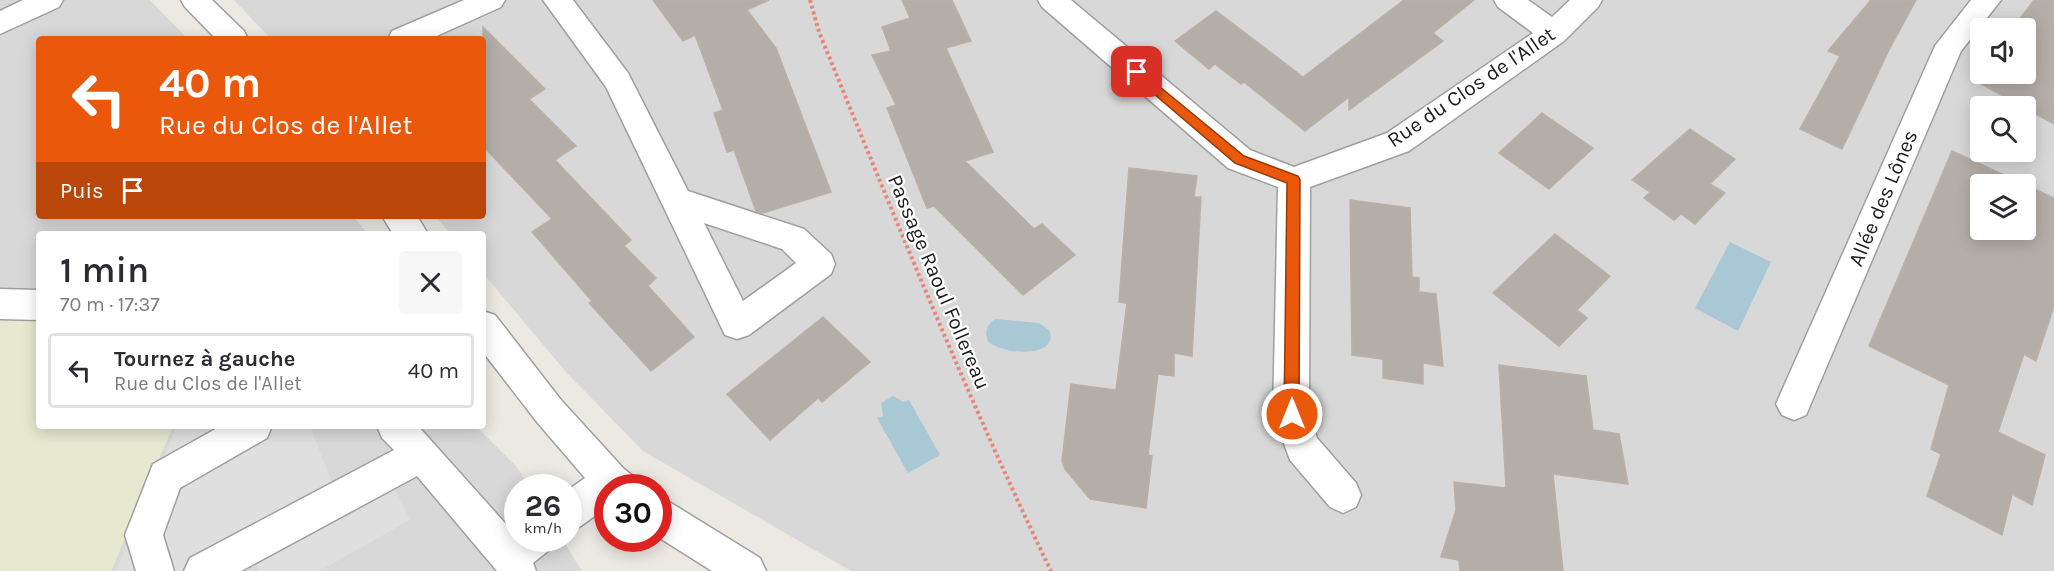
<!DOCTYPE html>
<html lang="fr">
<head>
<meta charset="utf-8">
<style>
	body { margin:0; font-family:Karla,sans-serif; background:#f7f7f7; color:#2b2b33; height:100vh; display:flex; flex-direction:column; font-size:22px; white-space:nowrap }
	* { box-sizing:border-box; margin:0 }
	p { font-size:20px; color:#7c7c81 }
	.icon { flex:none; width:33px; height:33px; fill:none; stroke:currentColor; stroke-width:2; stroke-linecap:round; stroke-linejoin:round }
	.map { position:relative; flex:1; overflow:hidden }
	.details { position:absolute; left:36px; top:231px; width:450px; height:198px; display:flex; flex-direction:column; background:#fff; border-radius:6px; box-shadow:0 3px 15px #0003 }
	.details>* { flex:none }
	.banner { position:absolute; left:36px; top:36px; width:450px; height:183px; border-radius:6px; box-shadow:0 3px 15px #0003; background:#ea580c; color:#fff; overflow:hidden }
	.tools { position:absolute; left:1970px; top:18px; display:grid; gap:12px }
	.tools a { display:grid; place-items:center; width:66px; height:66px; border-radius:6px; background:#fff; box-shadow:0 3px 15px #0003; font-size:30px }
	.speed { position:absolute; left:504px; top:474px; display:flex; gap:12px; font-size:30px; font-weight:700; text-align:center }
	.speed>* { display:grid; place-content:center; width:78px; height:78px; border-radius:50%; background:#fff; box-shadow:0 3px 15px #0003; line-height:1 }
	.speed small { font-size:15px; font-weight:400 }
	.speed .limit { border:9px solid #d22; background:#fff; color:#111 }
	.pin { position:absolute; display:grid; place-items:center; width:51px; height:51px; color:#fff; margin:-26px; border-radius:12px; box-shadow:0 3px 9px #0006 }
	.me { position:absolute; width:66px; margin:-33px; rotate:0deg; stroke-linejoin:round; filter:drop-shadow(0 0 4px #0008) }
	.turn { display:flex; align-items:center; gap:21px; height:126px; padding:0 24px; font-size:27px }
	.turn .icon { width:78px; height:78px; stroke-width:2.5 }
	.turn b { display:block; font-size:42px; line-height:51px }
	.then { display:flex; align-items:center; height:57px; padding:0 24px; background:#0003; gap:12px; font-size:22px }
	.round { display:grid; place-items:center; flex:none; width:63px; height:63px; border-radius:6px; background:#f7f7f7 }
	.overview { display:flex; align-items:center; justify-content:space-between; height:102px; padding:0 24px }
	h1 { font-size:36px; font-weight:600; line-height:45px }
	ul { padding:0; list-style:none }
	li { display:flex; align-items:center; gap:18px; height:75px; margin:0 12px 9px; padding:0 12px; border:3px solid #e1e1e2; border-radius:6px }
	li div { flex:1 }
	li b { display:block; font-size:22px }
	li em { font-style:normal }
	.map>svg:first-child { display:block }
	.residential { fill:#d9d8d8; fill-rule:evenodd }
	.farmland { fill:#e6e8cf }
	.parking { fill:#dfdfdf }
	.water { fill:#a7c8d4 }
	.building { fill:#b4aea8; stroke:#bbb0a6; stroke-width:1.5; fill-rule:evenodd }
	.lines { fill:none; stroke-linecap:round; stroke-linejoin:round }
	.minor-casing { stroke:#9f9f9f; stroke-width:3 }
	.path { stroke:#e88676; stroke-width:4; stroke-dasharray:3 3; stroke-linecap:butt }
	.minor { fill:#fff; fill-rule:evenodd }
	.route { fill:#ea580c; stroke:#983908; stroke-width:1.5 }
	.labels { text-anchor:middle; stroke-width:4.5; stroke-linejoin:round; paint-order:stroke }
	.street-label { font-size:21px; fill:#1b1b1b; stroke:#fff }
</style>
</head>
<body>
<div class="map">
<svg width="2054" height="571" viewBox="0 0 2054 571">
	<rect width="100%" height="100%" fill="#ebe9e2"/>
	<g class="residential">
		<path d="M0 0H150L188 39H39V216H353L368 234H39V310L0 309Z"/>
		<path d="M234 0H2054V571H851L643 451 566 372 483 273V234H451L435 216H483V39H271ZM1980 28H2025V74H1980ZM1980 106H2025V152H1980ZM1980 184H2025V230H1980Z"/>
		<path d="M173 426H476L516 466 530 487 518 488V538L562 539 582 571H111Z"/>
	</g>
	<path class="farmland" d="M0 309 39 310V426H173L111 571H0Z"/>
	<path class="parking" d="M177 426H310L332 483 371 462 397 493 410 520 319 571H258L255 563 239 571H116Z"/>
	<g class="water">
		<path d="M1730 242 1771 262 1738 331 1695 308Z"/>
		<path d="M995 319 1039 323 1049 330C1061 360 998 354 988 341 984 333 987 324 995 319Z"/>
		<path d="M893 396 904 402 909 400 940 455 908 473 877 418 883 416 881 403Z"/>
	</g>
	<g class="building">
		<path d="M653 0H769L747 10 776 48 831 192 763 213 756 211 734 150 727 152 714 113 723 110 695 35 683 41Z"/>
		<path d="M902 0H952L971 41 946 48 993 152 965 161 1034 229 1042 224 1075 255 1023 295 934 206 927 208 887 108 896 105 872 55 891 51 882 27 910 18Z"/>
		<path d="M1404 0H1474L1433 33 1443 41 1349 110V97L1305 131 1244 82 1241 84 1215 64 1209 69 1175 41 1216 11 1303 77Z"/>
		<path d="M1871 0H1916L1889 50 1842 149 1800 129 1840 56 1828 51Z"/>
		<path d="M2034 0H2054V124L1974 80 1980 73 2025 74V28H2013Z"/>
		<path d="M483 27 545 89 529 99 576 146 555 160 631 240 624 246 656 278 648 286 694 337 651 371 589 303 592 301 532 232 552 219 483 146Z"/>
		<path d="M1542 113 1593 148 1549 189 1499 153Z"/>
		<path d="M1690 129 1735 159 1710 184 1725 193 1695 224 1681 214 1674 220 1644 198 1650 192 1632 180Z"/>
		<path d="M1952 151 2054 198V306L2036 361 2024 354 1998 432 2045 455 2032 505 2012 494 2002 535 1927 496 1941 454 1931 449 1949 385 1869 346ZM1980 184H2025V230H1980Z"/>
		<path d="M1129 168 1197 176 1194 197H1201L1192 356 1174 353V376L1158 374 1148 455 1152 456 1146 508 1090 499 1065 469 1062 461 1071 384 1116 390 1127 303 1119 302Z"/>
		<path d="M1350 200 1410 208 1412 277 1419 278V292L1436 294 1443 366 1423 363V384L1383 378V359L1352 355Z"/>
		<path d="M1555 234 1610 276 1577 310 1587 318 1559 346 1493 293Z"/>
		<path d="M823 317 870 362 822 402 818 398 770 440 727 394Z"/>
		<path d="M1499 365 1586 376 1593 430 1619 434 1628 484 1553 474 1563 571H1460L1459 560 1441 557 1456 510 1454 482 1506 488Z"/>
	</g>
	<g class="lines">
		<defs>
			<g id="minor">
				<path d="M23 0H63L59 7 0 34V11Z"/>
				<path d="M181 0H212L244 31 248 39H216L185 7Z"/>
				<path d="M464 0H505L501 7 430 39H388L392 31Z"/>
				<path d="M543 0H573L628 73 688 191 804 229 831 254 835 264 831 274 749 335 737 339 725 335 606 87ZM704 223 782 249 796 263 743 301Z"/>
				<path d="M1038 0H1071L1250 150 1294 167 1387 133 1533 33 1498 7 1494 0H1528L1552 17 1570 0H1602L1598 7 1564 41 1409 151 1310 187 1309 414 1317 438 1356 483 1361 495 1356 507 1343 513 1330 507 1290 460 1273 414 1278 187 1228 168 1042 7Z"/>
				<path d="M1971 0H2001L1961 51 1806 415 1794 420 1782 415 1776 404 1935 46Z"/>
				<path d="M382 216H417L428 234H393Z"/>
				<path d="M0 289 39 290V320L0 319Z"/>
				<path d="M483 311 495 315 561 400 624 469 633 476 638 488H608V506L581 526 568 531V490L585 478 537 422 483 352Z"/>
				<path d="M221 426H272L267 438 180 488 163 535 174 571H136L125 535 153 464Z"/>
				<path d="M377 426H418L513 532 518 528V538H553L548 551 533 563 536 571H497L417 476 241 571H184L190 558 394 450 382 438Z"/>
				<path d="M658 498 671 503 760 558 766 571H712L658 537Z"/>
			</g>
		</defs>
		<use href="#minor" class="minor-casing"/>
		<path class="path" d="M810 0 819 32C893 213 966 395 1051 571"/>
		<use href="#minor" class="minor"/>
	</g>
	<path class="route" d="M1137 68 1244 156 1298 176 1300 180 1299 414 1297 418 1292 420 1286 418 1284 414 1287 183 1235 163 1133 76 1131 72Z"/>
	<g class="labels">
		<g class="street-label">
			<text transform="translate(1471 87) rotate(-34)" y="7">Rue du Clos de l'Allet</text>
			<text transform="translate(1883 198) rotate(-67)" y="7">Allée des Lônes</text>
			<text transform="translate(939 282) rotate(67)" y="7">Passage Raoul Follereau</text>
		</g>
	</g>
</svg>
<div class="tools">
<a><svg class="icon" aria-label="sound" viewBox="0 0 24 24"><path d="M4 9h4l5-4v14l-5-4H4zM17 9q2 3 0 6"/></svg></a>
<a><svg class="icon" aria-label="search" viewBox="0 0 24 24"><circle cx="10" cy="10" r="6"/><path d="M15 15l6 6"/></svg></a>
<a><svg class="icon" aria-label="layers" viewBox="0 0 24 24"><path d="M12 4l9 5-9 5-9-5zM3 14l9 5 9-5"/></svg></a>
</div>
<div class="speed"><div>26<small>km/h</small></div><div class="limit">30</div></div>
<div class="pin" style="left:1137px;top:72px;background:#d93025"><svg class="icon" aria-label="arrive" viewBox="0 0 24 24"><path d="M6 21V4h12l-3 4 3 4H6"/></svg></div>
<svg class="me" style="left:1292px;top:414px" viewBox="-20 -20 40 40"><circle r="17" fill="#ea580c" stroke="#fff" stroke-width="3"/><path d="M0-11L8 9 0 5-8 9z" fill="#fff"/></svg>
<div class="banner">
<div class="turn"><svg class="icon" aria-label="left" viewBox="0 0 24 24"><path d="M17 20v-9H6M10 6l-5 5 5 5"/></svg><div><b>40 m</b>Rue du Clos de l'Allet</div></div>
<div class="then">Puis<svg class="icon" aria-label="arrive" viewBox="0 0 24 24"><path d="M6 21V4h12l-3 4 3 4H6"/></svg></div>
</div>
<section class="details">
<div class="overview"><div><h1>1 min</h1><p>70 m · 17:37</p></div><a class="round"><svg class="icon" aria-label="close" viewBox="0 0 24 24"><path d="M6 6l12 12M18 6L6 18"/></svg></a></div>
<ul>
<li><svg class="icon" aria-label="left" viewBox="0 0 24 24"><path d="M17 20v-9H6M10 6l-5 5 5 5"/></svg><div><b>Tournez à gauche</b><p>Rue du Clos de l'Allet</p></div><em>40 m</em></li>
</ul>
</section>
</div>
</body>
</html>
